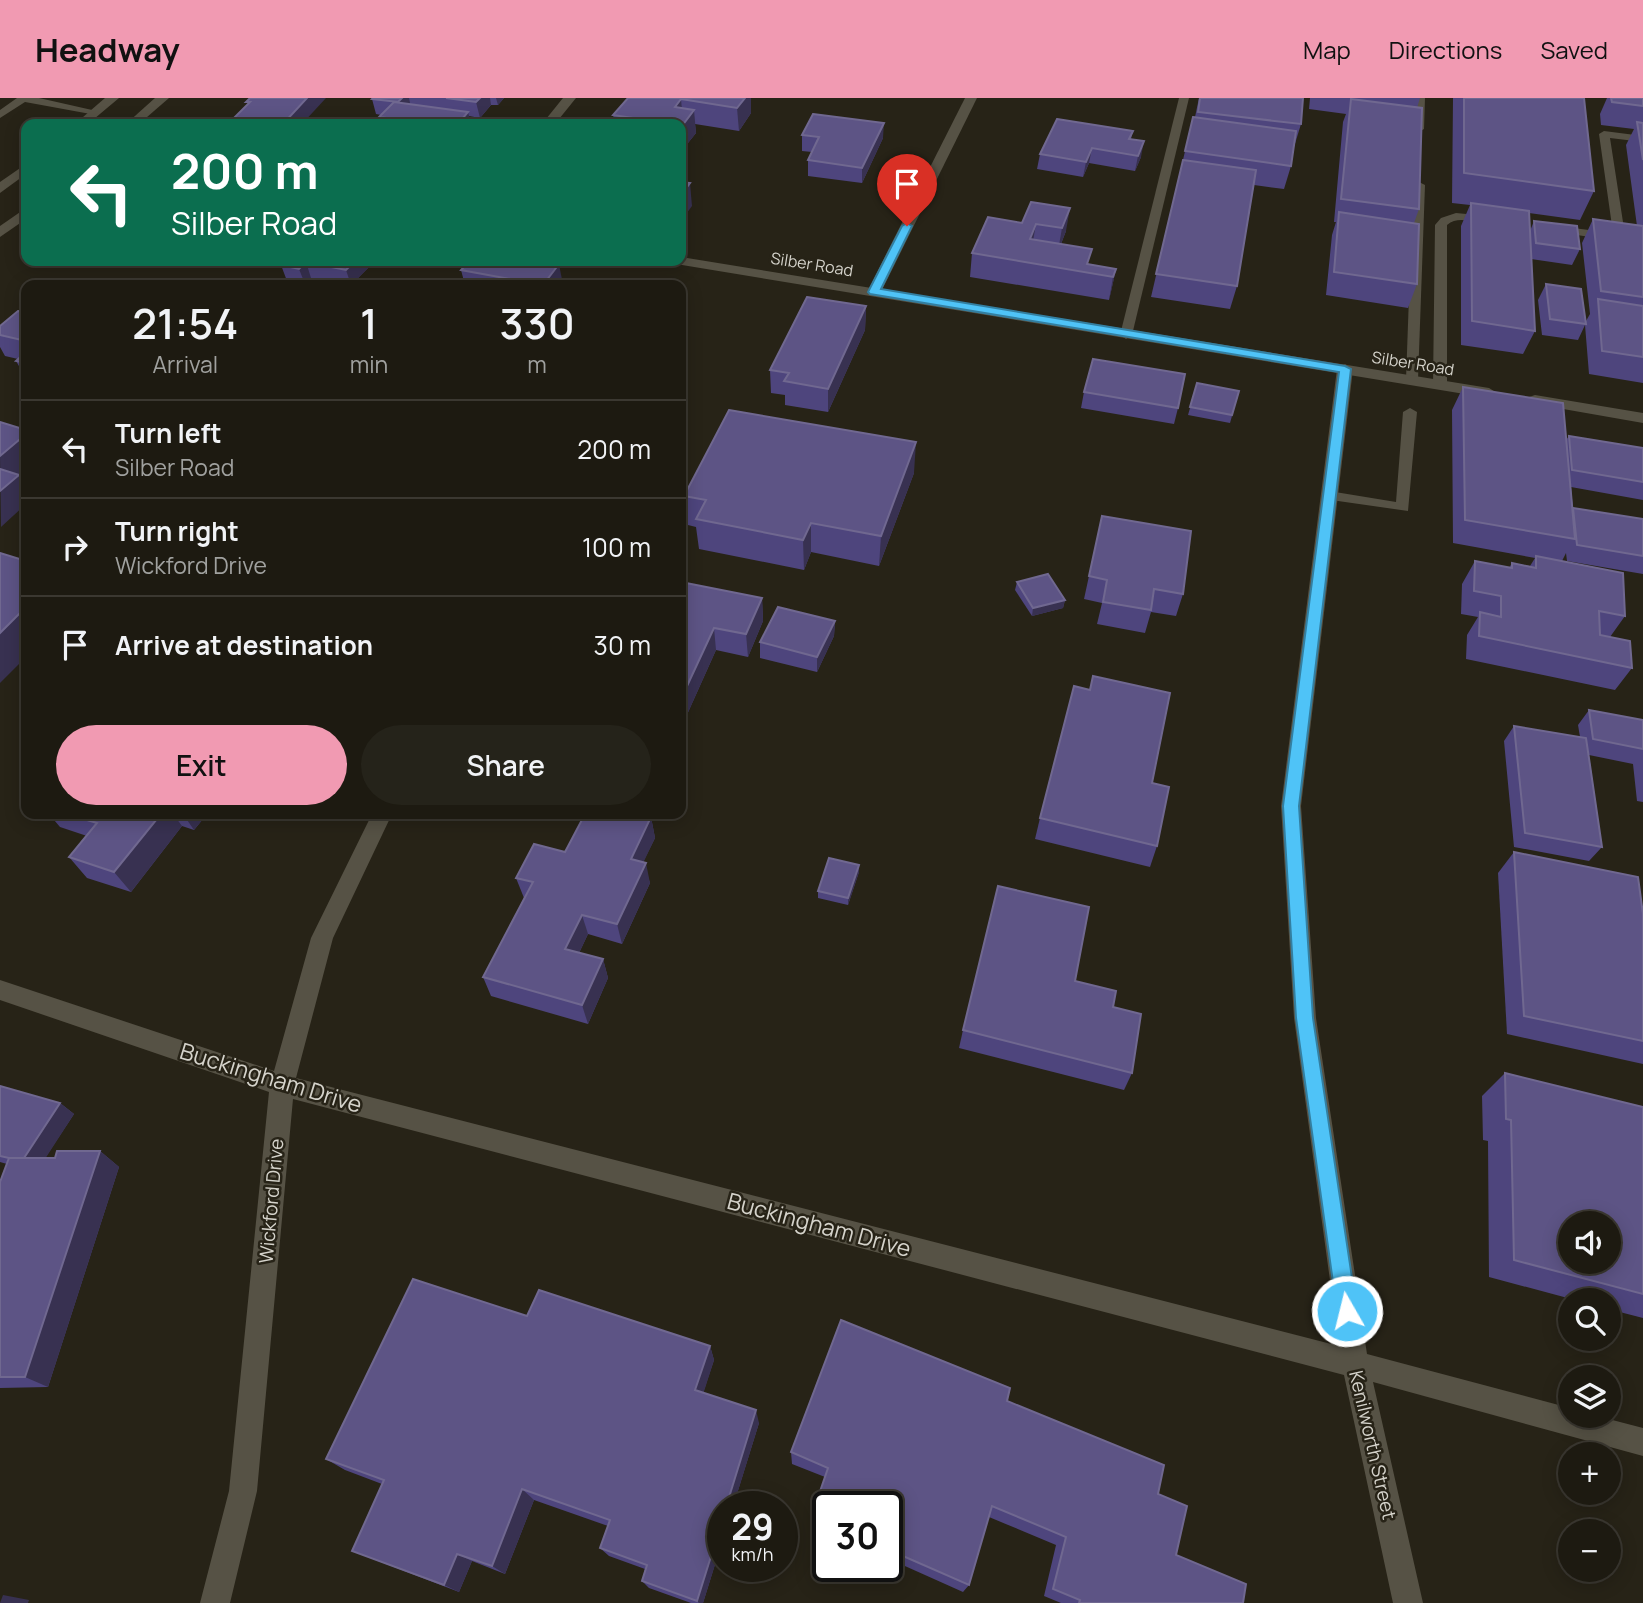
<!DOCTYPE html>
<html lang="en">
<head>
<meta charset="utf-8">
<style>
	body { margin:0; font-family:Manrope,sans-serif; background:#25231a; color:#f1f3f6; height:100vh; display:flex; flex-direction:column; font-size:26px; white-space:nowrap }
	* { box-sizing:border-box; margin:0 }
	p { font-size:23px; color:#a0a19f }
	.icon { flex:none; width:38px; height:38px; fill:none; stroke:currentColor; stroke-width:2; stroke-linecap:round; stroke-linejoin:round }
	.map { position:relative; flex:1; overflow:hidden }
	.details { position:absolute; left:21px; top:182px; width:665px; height:539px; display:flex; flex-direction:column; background:#1d1a11; border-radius:14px; box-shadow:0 4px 18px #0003,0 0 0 2px #3b3831 }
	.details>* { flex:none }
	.banner { position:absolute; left:21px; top:21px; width:665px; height:147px; border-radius:14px; box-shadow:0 4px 18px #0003,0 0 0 2px #3b3831; background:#0b6e4f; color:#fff; overflow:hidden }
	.buttons { position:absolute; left:1558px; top:1113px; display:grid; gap:14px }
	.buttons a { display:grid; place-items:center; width:63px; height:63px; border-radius:50%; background:#1d1a11; box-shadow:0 4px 18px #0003,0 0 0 2px #3b3831; font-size:35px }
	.speed { position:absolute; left:707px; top:1393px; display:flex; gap:14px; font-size:35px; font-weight:700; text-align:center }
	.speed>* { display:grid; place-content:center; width:91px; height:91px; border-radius:50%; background:#1d1a11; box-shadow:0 4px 18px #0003,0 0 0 2px #3b3831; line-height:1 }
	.speed small { font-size:18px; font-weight:400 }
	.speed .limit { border:4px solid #111; border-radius:10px; background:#fff; color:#111 }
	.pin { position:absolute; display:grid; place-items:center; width:60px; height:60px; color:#fff; margin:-72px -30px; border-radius:50% 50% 50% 0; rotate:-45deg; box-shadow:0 0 7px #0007 }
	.pin .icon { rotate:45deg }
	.me { position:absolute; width:77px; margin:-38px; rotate:352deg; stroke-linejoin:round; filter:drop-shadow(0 0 5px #0008) }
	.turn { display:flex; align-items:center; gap:24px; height:147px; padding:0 35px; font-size:32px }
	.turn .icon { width:91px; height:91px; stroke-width:2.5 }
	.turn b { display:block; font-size:49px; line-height:60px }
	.eta { display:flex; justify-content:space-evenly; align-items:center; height:119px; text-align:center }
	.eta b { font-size:42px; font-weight:600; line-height:49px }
	.primary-button { display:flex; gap:14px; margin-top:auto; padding:14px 35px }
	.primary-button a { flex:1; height:80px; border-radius:42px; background:#f19ab2; color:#111; font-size:28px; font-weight:600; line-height:80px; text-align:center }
	.primary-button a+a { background:#25231a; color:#f1f3f6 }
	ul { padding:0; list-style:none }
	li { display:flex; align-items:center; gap:21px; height:98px; padding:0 35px; border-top:2px solid #3b3831 }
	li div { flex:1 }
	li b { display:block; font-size:26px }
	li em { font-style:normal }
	header { display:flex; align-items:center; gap:42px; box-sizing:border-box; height:98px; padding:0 35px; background:#f19ab2; color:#111 }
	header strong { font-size:33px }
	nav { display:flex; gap:38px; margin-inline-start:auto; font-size:24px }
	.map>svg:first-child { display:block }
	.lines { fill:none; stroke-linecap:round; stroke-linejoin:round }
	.service { fill:#565245; fill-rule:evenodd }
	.minor { fill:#565245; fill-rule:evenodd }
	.tertiary { fill:#565245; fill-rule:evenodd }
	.secondary { fill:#565245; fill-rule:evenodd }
	.wall { fill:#4e457d }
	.shaded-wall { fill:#383151 }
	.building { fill:#5d5485; stroke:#706890; stroke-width:2; fill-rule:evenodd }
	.route { fill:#4fc3f7; stroke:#337fa1; stroke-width:2 }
	.labels { text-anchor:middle; stroke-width:5; stroke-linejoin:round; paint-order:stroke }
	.far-street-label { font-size:16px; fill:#d5d3cb; stroke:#272317 }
	.street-label { font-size:19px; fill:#d5d3cb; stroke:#272317 }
	.near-street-label { font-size:23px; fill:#d5d3cb; stroke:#272317 }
</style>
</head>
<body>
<header>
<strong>Headway</strong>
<nav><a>Map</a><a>Directions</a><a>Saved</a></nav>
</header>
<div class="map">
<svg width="1643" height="1505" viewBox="0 0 1643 1505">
	<rect width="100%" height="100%" fill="#272317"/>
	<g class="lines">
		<g class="service">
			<path d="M17 0H39L101 14 96 17 25 4 0 20V12Z"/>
			<path d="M1179 0H1189L1132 237 1126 241 1120 237Z"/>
			<path d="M1415 0H1425L1424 31 1419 34 1414 31Z"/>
			<path d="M1604 33 1643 38V44L1610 40 1625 137 1643 139V147L1557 134 1551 131 1557 128 1613 135 1599 36Z"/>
			<path d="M1419 84 1425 87 1418 282 1412 286 1406 282 1413 87Z"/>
			<path d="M1456 115 1487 118 1493 121C1479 130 1461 115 1447 127V287L1440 291 1433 287 1435 127 1441 120Z"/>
			<path d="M1410 310 1417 314 1408 413 1324 401 1322 398 1329 393 1396 404 1403 314Z"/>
		</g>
		<g class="minor">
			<path d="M563 0H576L555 26H542Z"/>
			<path d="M965 0H977L881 194 879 197H869L867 194Z"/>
			<path d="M1345 266 1353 271 1301 708 1316 920 1367 1256 1570 1310V1318H1597L1643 1330V1358L1373 1284 1423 1505H1393L1344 1277 293 1001 257 1393 230 1505H200L229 1393 269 994 0 902V882L274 973 311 840 372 716H392L333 840 296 980 1339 1248 1294 920 1281 708 1337 271Z"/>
		</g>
		<g class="tertiary">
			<path d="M681 159 1489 290 1497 295 1489 300 676 166 674 163H681Z"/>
			<path d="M1535 297 1643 315V325L1529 305 1527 302 1529 299Z"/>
		</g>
		<g class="secondary">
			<path d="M105 0H119L88 26H75Z"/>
			<path d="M155 0H169L139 26H126Z"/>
			<path d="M26 66V76L0 95V84Z"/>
			<path d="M26 110V121L0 139V128Z"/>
		</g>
	</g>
	<g class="wall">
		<path d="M373 0H504L498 7H491L480 20 469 18 471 26H381L379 19 381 17 376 16 372 1Z"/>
		<path d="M628 0H751V15L739 33 695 26 696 35 684 50H681V26H615L613 17Z"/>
		<path d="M1199 0H1303L1301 26 1294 49 1291 68 1284 91 1254 87 1237 188 1230 211 1151 199 1193 19H1195Z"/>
		<path d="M1310 0H1420L1417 10 1419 111 1414 125 1417 186 1408 210 1326 197 1332 137 1336 124H1334L1343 24 1346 16 1309 11Z"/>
		<path d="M1453 0H1584L1594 93 1580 122 1529 115 1530 133 1534 123 1580 151 1572 167 1531 161 1535 233 1523 256 1461 247V128L1470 107 1452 105Z"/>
		<path d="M1607 0H1643V285L1589 276 1585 227 1578 242 1542 237 1538 202 1546 186 1586 223 1590 216 1582 145 1593 121 1637 128 1626 47 1634 31 1601 27 1600 16Z"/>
		<path d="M1133 33 1131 41 1141 59 1135 73 1089 65 1083 79 1037 71 1040 56Z"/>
		<path d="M802 37 883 40 862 85 808 78V62L812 54 802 53Z"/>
		<path d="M1031 104 1066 133 1061 146 1089 166 1116 171 1109 202 970 179 972 155 1022 125Z"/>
		<path d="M285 163 370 168 351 187 311 180 305 186 287 183 281 167Z"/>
		<path d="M461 172 563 187H465Z"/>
		<path d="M866 208 865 232 828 314 785 307V297L771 295 770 272Z"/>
		<path d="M26 214V280L16 263 18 261 5 258 0 249V228Z"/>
		<path d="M1197 285 1239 293 1230 325 1188 317Z"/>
		<path d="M1463 289 1566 342 1569 338 1643 350V402L1571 389 1573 411 1643 421V476L1567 463 1566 455 1562 463 1625 518 1610 539 1632 570 1615 592 1466 561 1467 537 1478 519 1461 516 1462 486 1475 463 1509 470 1512 465 1530 468 1535 460 1453 445 1452 312Z"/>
		<path d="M1084 294 1178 310 1174 326 1081 310Z"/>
		<path d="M914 375 879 468 811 454 804 472 699 451 696 429 688 427 684 398Z"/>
		<path d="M1102 418 1183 496 1176 518 1151 514 1145 535 1097 526 1102 505 1084 501Z"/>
		<path d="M681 484 762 500 763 523 748 559 716 552 681 630Z"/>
		<path d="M1017 484 1065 502 1063 510 1032 518 1015 492Z"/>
		<path d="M835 523 834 538 817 574 760 560V544Z"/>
		<path d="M1090 592 1152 685 1157 748 1150 769 1035 741 1040 720Z"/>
		<path d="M1589 612 1643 622V704L1637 703 1633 666 1589 657 1602 749 1589 763 1514 749 1504 643 1514 628 1580 639 1578 627Z"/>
		<path d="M49 716H207L194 732 182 728 131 794 87 780 69 759 87 738 60 729Z"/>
		<path d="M651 719 655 740 643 764 650 785 622 846 588 836 579 855 603 861 608 880 588 926 491 898 483 879 524 800 516 780 565 754Z"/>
		<path d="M1514 754 1643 816V966L1507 936 1498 775Z"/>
		<path d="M859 774 848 807 818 800V793Z"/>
		<path d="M1075 883 1113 909 1132 975 1124 992 959 950 963 932Z"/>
		<path d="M1505 975 1643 1009V1220L1608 1211V1202H1575L1489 1179 1488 1043 1483 1042 1482 998Z"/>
		<path d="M0 988 60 1005 74 1016 45 1060H55L100 1053 119 1069 48 1289 0 1290V1084L7 1066 0 1064Z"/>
		<path d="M527 1218 710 1248 714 1262 703 1295 759 1325 703 1505H691L649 1490 642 1483 645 1471 609 1458 600 1450 608 1428 534 1402 505 1476 472 1463 459 1494 352 1453 382 1386 345 1372 326 1361Z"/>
		<path d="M1007 1303 1158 1396 1176 1457 1243 1505H1061L1044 1498 1056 1447 989 1419 969 1487 963 1494 887 1460V1409H828V1433L812 1427V1417L825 1379 792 1366 791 1354Z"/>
	</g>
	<g class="shaded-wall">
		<path d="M307 0H326L302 26H283Z"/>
		<path d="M402 0H409L411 10 398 4Z"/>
		<path d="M480 0H490L491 7 480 20 476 4Z"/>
		<path d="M496 0H504L498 7Z"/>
		<path d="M745 0H751V15L739 33 737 10Z"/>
		<path d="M681 1 683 24 675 9Z"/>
		<path d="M694 12 696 35 684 50 682 28Z"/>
		<path d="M468 14 471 26H458Z"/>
		<path d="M884 25 883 40 862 85V70Z"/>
		<path d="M1144 43 1141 59 1135 73 1138 58Z"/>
		<path d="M1092 50 1089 65 1083 79 1086 64Z"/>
		<path d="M690 85 692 108 681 123V97Z"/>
		<path d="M1070 110 1066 133 1058 153 1062 130Z"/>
		<path d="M1036 126 1032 149 1030 141Z"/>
		<path d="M355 163H369L370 168 351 187 346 172Z"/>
		<path d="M306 164 311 180 305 186 299 171Z"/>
		<path d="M559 166 563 187H543Z"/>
		<path d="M1116 171 1111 194 1109 202 1113 179Z"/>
		<path d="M866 208 865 232 828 314V291Z"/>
		<path d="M26 336V371L19 377 26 388V406L1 429 0 358Z"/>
		<path d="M916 344 914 375 879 468 881 438Z"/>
		<path d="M811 425V454L804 472 803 442Z"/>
		<path d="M762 500 763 523 748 559 746 536Z"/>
		<path d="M1065 502 1063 510 1032 518 1033 510Z"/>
		<path d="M24 511 26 514V559L0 585V535Z"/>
		<path d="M835 523 834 538 817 574V559Z"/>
		<path d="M714 530 716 552 681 630V601Z"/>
		<path d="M161 716H173L182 728 131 794 114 774Z"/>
		<path d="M183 716H207L194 732Z"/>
		<path d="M651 719 655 740 635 782 631 761Z"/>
		<path d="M646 765 650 785 622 846 617 826Z"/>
		<path d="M859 767V774L848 807V800Z"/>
		<path d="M582 817 588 836 572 870 565 851Z"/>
		<path d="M603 861 608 880 588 926 582 907Z"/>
		<path d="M60 1005 74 1016 36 1075 21 1064Z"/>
		<path d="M100 1053 119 1069 48 1289 25 1279Z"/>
		<path d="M710 1248 714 1262 700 1306 695 1292Z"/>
		<path d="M756 1312 759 1325 733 1409H726Z"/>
		<path d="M522 1391 534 1402 505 1476 492 1468Z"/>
		<path d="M723 1420V1441L703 1505H699L697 1503Z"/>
		<path d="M457 1456 472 1463 459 1494 444 1487Z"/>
		<path d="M3 1497 29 1502 28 1505H0Z"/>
	</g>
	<g class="building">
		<path d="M250 0H307L283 26H228L250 4H246Z"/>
		<path d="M373 0H402L398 4 372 1Z"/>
		<path d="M446 0H480L476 4Z"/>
		<path d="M628 0H745L737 10 681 1 675 9 694 12 682 28 681 27V26H673L613 17Z"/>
		<path d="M1200 0H1303L1301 26 1198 14Z"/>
		<path d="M1464 0H1584L1594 93 1464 75Z"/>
		<path d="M1611 0H1643V8L1612 4Z"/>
		<path d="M1351 1 1422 10 1419 111 1341 101Z"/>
		<path d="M394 4 468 14 458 26H398L402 22 379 19Z"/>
		<path d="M813 16 884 25 862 70 808 62 819 39 802 37Z"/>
		<path d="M1193 19 1296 33 1291 68 1185 53Z"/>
		<path d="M1057 21 1133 33 1129 41 1144 43 1138 58 1092 50 1086 64 1040 56Z"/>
		<path d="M1637 24 1643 25V62Z"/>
		<path d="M1183 62 1256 72 1237 188 1156 176Z"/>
		<path d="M681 84 690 85 681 97Z"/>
		<path d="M1031 104 1070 110 1062 130 1036 126 1030 141 1092 151 1087 166 1116 171 1113 179 972 155 988 119 1022 125Z"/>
		<path d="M1471 105 1529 113 1535 233 1472 223Z"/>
		<path d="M1339 114 1419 126 1417 186 1334 174Z"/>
		<path d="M1593 121 1643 128V199L1601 193Z"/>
		<path d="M1534 123 1577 128 1580 151 1536 145Z"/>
		<path d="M285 163H355L346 172 306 164 299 171 281 167Z"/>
		<path d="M469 163H540L559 166 543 187H505L510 181 461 172Z"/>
		<path d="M1546 186 1581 191 1586 226 1550 221Z"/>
		<path d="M807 199 866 208 828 291 784 283 789 275 770 272Z"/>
		<path d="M1598 201 1643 208V259L1602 253Z"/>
		<path d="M18 213 26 214V243L0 237V228Z"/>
		<path d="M26 254V265L16 263Z"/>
		<path d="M1093 261 1185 276 1178 310 1084 294Z"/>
		<path d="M1197 285 1239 293 1232 317 1190 309Z"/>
		<path d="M1463 289 1563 305 1575 441 1465 422Z"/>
		<path d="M729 312 916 344 881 438 811 425 803 442 696 421 706 402 684 398Z"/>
		<path d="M0 324 26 332V336L0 358Z"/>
		<path d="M1569 338 1643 350V384L1572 372Z"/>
		<path d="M0 371 19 377 0 393Z"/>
		<path d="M1573 410 1643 421V458L1577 447Z"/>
		<path d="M1102 418 1191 433 1183 496 1154 491 1151 512 1103 504 1107 482 1089 478Z"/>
		<path d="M0 455 26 463V512L24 511 0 535Z"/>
		<path d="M1536 458 1623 475 1625 518 1599 513 1600 537 1630 543 1632 570 1479 538 1480 514 1501 519V498L1474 493 1475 463 1512 470V465L1536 470Z"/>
		<path d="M1048 476 1065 502 1033 510 1017 484Z"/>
		<path d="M681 484 762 500 746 536 714 530 681 601Z"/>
		<path d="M778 509 835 523 817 559 760 544Z"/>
		<path d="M1093 578 1170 595 1152 685 1169 689 1157 748 1040 720 1074 588 1090 592Z"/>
		<path d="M1589 612 1643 622V651L1593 641Z"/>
		<path d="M1514 628 1586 640 1602 749 1525 735Z"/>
		<path d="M67 716H161L114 774 69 759 97 725Z"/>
		<path d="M585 716H639L651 719 631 761 646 765 617 826 582 817 565 851 603 861 582 907 483 879 533 784 516 780 534 746 565 754Z"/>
		<path d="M1514 754 1638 779 1643 816V943L1524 918Z"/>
		<path d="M829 760 859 767 848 800 818 793Z"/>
		<path d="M998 788 1089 809 1075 883 1116 893 1113 909 1141 916 1132 975 963 932Z"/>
		<path d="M1505 975 1643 1009V1196L1514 1162 1511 1022 1506 1021ZM1570 1125H1608V1164H1570Z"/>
		<path d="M0 988 60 1005 24 1060H9L0 1058Z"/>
		<path d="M57 1053H100L25 1279H0V1084L9 1060H55Z"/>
		<path d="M413 1181 527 1218 539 1192 710 1248 695 1292 756 1312 726 1409H723V1420L697 1503 642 1483 647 1467 600 1450 610 1422 522 1391 492 1468 457 1456 444 1487 352 1453 384 1382 326 1361Z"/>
		<path d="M841 1222 1010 1290 1007 1303 1164 1367 1158 1396 1187 1408 1176 1457 1246 1486 1243 1505H1079L1080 1502 1053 1491 1066 1439 992 1408 969 1487 887 1451V1409H828V1424L812 1417 828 1370 791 1354Z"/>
	</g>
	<path class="route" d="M907 125 912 128 881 191 1345 268 1351 271 1299 708 1313 920 1357 1213 1354 1220 1347 1223 1340 1220 1337 1213 1296 920 1283 708 1339 274 870 196 868 194 902 128Z"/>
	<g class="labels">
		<g class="far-street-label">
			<text transform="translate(812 166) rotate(9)" y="6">Silber Road</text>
			<text transform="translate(1413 265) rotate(9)" y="6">Silber Road</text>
		</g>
		<g class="street-label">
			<text transform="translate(271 1103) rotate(-85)" y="7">Wickford Drive</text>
			<text transform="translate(1373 1347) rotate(77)" y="7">Kenilworth Street</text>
		</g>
		<g class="near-street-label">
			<text transform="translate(271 980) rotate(17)" y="8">Buckingham Drive</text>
			<text transform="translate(819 1127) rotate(15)" y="8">Buckingham Drive</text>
		</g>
	</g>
</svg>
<div class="buttons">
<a><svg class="icon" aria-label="sound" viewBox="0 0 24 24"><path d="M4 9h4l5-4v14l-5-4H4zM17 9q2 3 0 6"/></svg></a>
<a><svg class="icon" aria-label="search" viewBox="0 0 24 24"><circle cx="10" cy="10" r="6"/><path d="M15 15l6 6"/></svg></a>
<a><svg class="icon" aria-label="layers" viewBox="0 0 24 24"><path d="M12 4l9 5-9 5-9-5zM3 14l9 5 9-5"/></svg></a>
<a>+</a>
<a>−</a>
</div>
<div class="speed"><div>29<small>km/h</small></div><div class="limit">30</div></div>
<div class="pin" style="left:907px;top:128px;background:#d93025"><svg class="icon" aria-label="arrive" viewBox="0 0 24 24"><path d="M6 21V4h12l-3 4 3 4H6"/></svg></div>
<svg class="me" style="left:1347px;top:1213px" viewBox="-20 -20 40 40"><circle r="17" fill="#4fc3f7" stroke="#fff" stroke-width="3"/><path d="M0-11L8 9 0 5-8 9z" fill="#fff"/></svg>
<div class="banner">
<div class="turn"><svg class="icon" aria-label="left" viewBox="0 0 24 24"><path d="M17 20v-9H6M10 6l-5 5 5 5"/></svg><div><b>200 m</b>Silber Road</div></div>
</div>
<section class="details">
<div class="eta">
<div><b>21:54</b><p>Arrival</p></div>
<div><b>1</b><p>min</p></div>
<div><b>330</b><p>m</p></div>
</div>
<ul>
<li><svg class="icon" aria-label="left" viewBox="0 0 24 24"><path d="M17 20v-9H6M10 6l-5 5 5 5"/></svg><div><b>Turn left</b><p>Silber Road</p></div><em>200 m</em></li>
<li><svg class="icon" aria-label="right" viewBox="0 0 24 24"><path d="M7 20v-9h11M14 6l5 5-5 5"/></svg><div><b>Turn right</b><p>Wickford Drive</p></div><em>100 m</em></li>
<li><svg class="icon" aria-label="arrive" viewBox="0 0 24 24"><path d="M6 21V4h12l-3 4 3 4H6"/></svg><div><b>Arrive at destination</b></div><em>30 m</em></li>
</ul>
<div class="primary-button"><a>Exit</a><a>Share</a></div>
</section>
</div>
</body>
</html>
